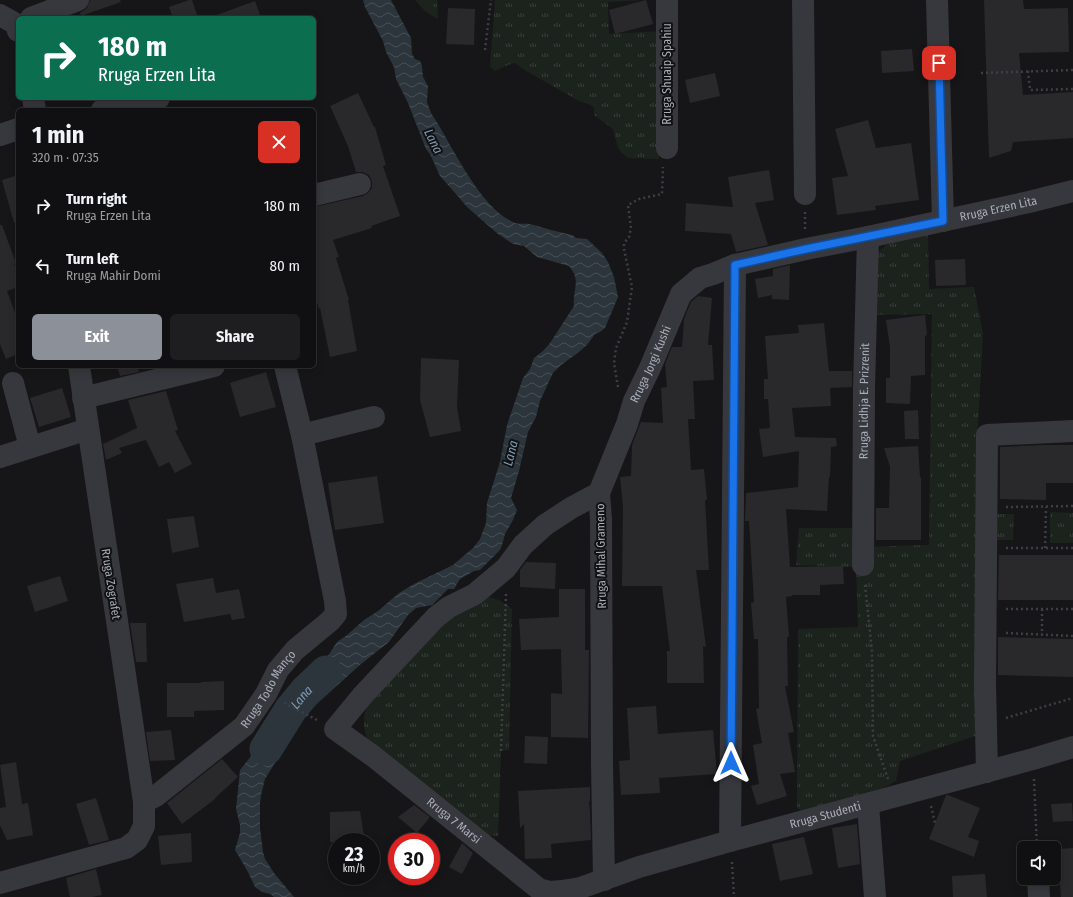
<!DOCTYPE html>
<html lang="en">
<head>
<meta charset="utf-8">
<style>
	body { margin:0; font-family:"Fira Sans Condensed",sans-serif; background:#1e1e20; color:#f1f3f6; height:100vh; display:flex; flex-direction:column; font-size:15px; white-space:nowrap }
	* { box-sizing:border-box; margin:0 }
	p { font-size:13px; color:#9c9d9f }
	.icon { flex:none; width:22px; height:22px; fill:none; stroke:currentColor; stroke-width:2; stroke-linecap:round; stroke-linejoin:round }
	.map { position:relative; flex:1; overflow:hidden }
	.details { position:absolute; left:16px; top:108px; width:300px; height:260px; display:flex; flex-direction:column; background:#101012; border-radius:6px; box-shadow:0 2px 10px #0003,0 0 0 1px #303032 }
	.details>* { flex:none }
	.guide { position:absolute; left:16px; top:16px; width:300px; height:84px; border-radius:6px; box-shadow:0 2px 10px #0003,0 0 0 1px #303032; background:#0b6e4f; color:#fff; overflow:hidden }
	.tools { position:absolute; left:1017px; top:841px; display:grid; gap:8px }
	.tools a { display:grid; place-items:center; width:44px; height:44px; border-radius:6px; background:#101012; box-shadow:0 2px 10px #0003,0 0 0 1px #303032; font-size:20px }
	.speed { position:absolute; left:328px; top:833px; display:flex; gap:8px; font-size:20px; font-weight:700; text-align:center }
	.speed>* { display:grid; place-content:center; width:52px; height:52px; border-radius:50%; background:#101012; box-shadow:0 2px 10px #0003,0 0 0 1px #303032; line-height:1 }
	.speed small { font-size:10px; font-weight:400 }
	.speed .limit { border:6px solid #d22; background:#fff; color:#111 }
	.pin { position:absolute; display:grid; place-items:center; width:34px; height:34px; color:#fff; margin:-17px; border-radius:8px; box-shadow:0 2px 6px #0006 }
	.me { position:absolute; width:44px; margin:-22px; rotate:0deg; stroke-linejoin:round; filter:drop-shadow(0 0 3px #0008) }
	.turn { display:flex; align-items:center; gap:14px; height:84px; padding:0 16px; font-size:18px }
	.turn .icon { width:52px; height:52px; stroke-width:2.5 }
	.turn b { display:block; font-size:28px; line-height:34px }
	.round { display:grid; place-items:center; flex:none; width:42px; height:42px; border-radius:6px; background:#1e1e20 }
	.head { display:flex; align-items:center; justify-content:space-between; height:68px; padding:0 16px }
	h1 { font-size:24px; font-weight:700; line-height:30px }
	.button { display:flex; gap:8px; margin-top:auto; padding:8px 16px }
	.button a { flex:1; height:46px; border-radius:6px; background:#8c9099; color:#fff; font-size:16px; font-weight:700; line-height:46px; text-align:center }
	.button a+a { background:#1e1e20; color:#f1f3f6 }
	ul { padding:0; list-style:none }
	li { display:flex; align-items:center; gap:12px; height:60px; padding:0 16px }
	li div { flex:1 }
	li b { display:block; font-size:15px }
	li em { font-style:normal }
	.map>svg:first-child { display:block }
	.grass { fill:url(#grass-tufts) }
	.water { fill:url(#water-waves) }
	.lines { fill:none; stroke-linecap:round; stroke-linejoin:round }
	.river { stroke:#2c353c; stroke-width:33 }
	.building { fill:#29292c }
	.path { stroke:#3d3f44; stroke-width:2.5; stroke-dasharray:2 3; stroke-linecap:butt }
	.minor { stroke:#37383d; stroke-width:22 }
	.route-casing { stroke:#114b97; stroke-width:10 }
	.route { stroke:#1a73e8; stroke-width:7 }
	.labels { text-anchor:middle; stroke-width:4; stroke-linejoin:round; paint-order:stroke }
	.street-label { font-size:12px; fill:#a8adb8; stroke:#111113 }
	.water-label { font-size:13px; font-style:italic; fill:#7f9bb3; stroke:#111113 }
</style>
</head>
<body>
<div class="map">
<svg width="1073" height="897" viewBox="0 0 1073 897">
	<defs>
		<pattern id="grass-tufts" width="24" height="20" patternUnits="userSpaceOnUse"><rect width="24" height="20" fill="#1c231d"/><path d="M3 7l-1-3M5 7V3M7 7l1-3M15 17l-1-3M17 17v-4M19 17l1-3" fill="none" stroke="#3a403c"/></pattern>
		<pattern id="water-waves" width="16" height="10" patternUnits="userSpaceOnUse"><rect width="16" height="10" fill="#2c353c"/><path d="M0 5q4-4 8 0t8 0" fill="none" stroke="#485056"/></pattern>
	</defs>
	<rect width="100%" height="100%" fill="#161618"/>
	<g class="grass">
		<path d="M415 0H437L438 19 426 12Z"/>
		<path d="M495 0H642L608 2 609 34 663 31 659 159 628 158 622 153 618 148 613 129 594 115V108L591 105 579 101 523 69 515 63 508 65 495 71 490 67Z"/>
		<path d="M928 231 929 289 974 287 983 334 978 425 975 736 900 761 896 781 881 789 807 813 797 808 798 629 858 627 856 567 796 565 799 528H858V547L929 545 932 314 869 315 873 257 886 245 913 234Z"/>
		<path d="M1050 512 1073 513V543H1050Z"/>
		<path d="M996 514H1014L1013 540H996Z"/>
		<path d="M485 596 499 600 512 609 509 750 501 751 498 836 481 835 373 750C364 733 361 724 367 705L426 631Z"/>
	</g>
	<g class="water">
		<path d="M363 0H391L411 38 412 54 415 59 420 61 422 66 423 77 428 86 427 102 431 113C452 144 478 206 513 222 518 225 524 223 530 224 544 228 558 232 572 235L576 238 587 239 602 253 608 262 614 277 618 297 605 328 600 332 595 334 587 345 579 352 561 365 553 373 540 401 536 417 528 432 519 471 511 498 517 510 513 520 505 534 502 545 500 550 480 570 474 571 460 579 454 589H448L432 605 416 608 408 615 389 642 361 664 309 711 285 700 294 685 306 674 324 662 337 642 347 635 364 620 378 611 399 593 414 584 453 565 473 548 480 539 486 523 487 503 500 462 507 425 523 378 530 369 534 358 543 351 550 343 574 306C572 290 582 281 569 266L537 257 524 246 513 244 498 234 467 207 456 194 440 176 430 154 426 149 408 103 396 79 394 67 386 52 383 41 365 7Z"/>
		<path d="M278 705 303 718 265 779 261 795 260 803V828L263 852 265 859 274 873 294 897H274L270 894 262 892 255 887 248 872 235 850 240 833V825L236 809 240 770 256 750 265 736Z"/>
	</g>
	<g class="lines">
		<path class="river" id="s1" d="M266 749 291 709 306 691 326 672"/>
	</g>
	<g class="building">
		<path d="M90 0H120L121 2 81 16 80 13 87 8Z"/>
		<path d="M189 0H192L198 18H173L169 7Z"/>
		<path d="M646 0 653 24 615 34 609 10Z"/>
		<path d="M984 0H1023L1024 9 1068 8 1069 52 1019 53 1023 95 1073 92V138L1013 142 1011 151 989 158Z"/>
		<path d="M255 1 261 18H214V16Z"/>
		<path d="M448 8 475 9 474 45 446 44Z"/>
		<path d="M912 49 914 71 882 73 881 51Z"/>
		<path d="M715 73 720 96 690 103 685 80Z"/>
		<path d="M358 93 374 127H375L386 165 383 166 400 216 371 226 372 228 333 240 339 257 336 258 349 300H348L357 351 330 357 320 308 319 309 314 293V207L363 196 368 193 372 188V181L369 175 363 172H356L348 146 330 106Z"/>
		<path d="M868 120 876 148 911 143 919 200 875 206 876 210 837 215 832 178 848 176 835 129Z"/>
		<path d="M769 170 774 200 755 203 768 245 736 252 731 234 685 231 686 203 733 207 728 177Z"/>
		<path d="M18 175V222L14 223 2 180Z"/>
		<path d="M0 225H2L16 263 14 264 18 276V287L7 291 18 321V354L6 359 0 344Z"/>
		<path d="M965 259 966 285 936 286 935 260Z"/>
		<path d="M790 265 789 300 772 299V295L758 298 755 279 773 276V269Z"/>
		<path d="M698 296 712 298 708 345H712L714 380 693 381 695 419H688L691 470 704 469 707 500H705L709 570H696L706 647 703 646 704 683H667V651H670L662 586H622L623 506 620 477 631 476 632 445 641 422 663 423 661 388 667 387 665 364 672 347H682L684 319 691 302Z"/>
		<path d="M925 315 927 335 925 336V375L911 376 910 404 886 403V378H890V347L886 320Z"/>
		<path d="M824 323 829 371H852V387L830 388 831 406 792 408 795 437 836 438 837 446 831 447 830 477H829L827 511 786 509 790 567 843 566 844 584 820 585V595H792V596L786 597 789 637H787L788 686H785L794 732 788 733 795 772 780 774 787 796 757 805 751 786 759 784 753 745 762 743 756 709 759 708 758 639H754L751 603 754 602 749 521H745L746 493 798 487 799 451 763 457 759 429 770 428 768 399H764V379H768L765 336 799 333 798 325Z"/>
		<path d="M421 358 459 360 457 407 461 431 430 437 420 400Z"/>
		<path d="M117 366H137L139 372 120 376Z"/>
		<path d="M266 372 276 407 240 417 230 383Z"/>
		<path d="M62 388 71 417 39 427 30 398Z"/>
		<path d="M166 391 178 430 175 431 192 464 175 473 169 462 159 467 146 440 119 448 122 453 106 460 103 444 137 428 128 400Z"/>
		<path d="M918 410 919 439H905L904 411Z"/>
		<path d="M1042 445H1073V483H1046V500L1000 499V447Z"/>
		<path d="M918 446 920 477H921V540H876V508H889L890 467 884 448Z"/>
		<path d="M377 476 384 523 335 530 328 483Z"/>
		<path d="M194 516 199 547 172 553 167 519Z"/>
		<path d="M999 555H1073V600H998Z"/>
		<path d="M526 562 556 563 555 589 520 587V570Z"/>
		<path d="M60 576 68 601 35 612 27 586Z"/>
		<path d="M213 578 216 593 239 589 245 618 232 620 230 614 184 622 176 584Z"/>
		<path d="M559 589H585V650H589L588 738 551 737V693L562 694 561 649 521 650 519 619 559 617Z"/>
		<path d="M130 623H146L147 662H136Z"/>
		<path d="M998 637 1073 639V677L998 675Z"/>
		<path d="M224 681V710L194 711V717H167V683H201V682Z"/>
		<path d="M656 706 658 734 713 730 717 774 659 778 660 793 621 795 619 761 630 760 627 708Z"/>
		<path d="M171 730 175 760 150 761 146 732Z"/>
		<path d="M525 736 548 737 547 764 524 763Z"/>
		<path d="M222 759 238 777 215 798V799L182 824 167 803Z"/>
		<path d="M16 762 22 804 28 803 33 835 7 840 0 825V808L6 807 0 765Z"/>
		<path d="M590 787V801H589L590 812 591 840 551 844 552 858 525 859 524 824 520 828 518 791Z"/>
		<path d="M946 795H948L980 808 968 837 979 841 974 857 929 839Z"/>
		<path d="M96 798 109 840 89 845 76 804Z"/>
		<path d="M1072 803 1073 821 1053 822 1051 804Z"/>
		<path d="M414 805 430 817 417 833 398 817Z"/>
		<path d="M360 811 365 842H330V812Z"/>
		<path d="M857 824 860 864 838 868 832 828Z"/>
		<path d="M191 833 192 862 161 865 158 836Z"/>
		<path d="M804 837 813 874 780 881 772 844Z"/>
		<path d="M462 843 473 853 462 874 449 867Z"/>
		<path d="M1073 848V897H1061L1057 849Z"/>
		<path d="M96 869 102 895 92 897H70L66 878Z"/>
		<path d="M985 874 987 897H953L952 876Z"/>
	</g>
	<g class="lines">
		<g class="path">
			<path d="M485 50 491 0"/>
			<path d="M1028 71 1030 90 1073 89"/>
			<path d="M981 73 1073 70"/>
			<path d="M805 212V229"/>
			<path d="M618 387 614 363 616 348 627 322 632 287 624 249V243L629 237 631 228 628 205 639 199 662 194 663 167"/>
			<path d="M1006 507 1073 506"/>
			<path d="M1006 548H1073"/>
			<path d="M1045 548 1046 507"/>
			<path d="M865 585 872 651 873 736 888 779"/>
			<path d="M1006 609H1073"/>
			<path d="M1042 609V635"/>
			<path d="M1006 633 1073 636"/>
			<path d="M284 703 319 721"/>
			<path d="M1006 718 1073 698"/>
			<path d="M501 751 506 594"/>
			<path d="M1034 779 1037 848"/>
			<path d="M931 806 935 823"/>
			<path d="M732 862 734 897"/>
		</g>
		<g class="minor">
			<path d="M667 0V148"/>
			<path d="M803 0 805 194"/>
			<path d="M937 0 943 221"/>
			<path d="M0 15 16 24 18 31"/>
			<path d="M31 18 78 0"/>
			<path d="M33 98 35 110"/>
			<path d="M102 110 159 98"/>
			<path d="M0 135 18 129"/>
			<path d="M314 195 360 184"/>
			<path d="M13 383 30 447"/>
			<path d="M83 398 214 366"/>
			<path d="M302 435 374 417"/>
			<path d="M0 457 88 429"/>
			<path id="s2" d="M599 493 571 508 545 525 523 545 506 568 475 594 449 607 436 617 363 695 335 729 373 756 539 889 550 892 562 891 580 888 639 867 730 841 1033 759 1073 747"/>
			<path id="s3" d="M863 565 864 388 868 237"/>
			<path d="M987 772 985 685 987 435 1073 431"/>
			<path id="s4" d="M144 802 156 796 244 726 266 694 278 670 295 650 330 621 336 614 335 601 302 435 285 366"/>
			<path d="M868 805 875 897"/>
			<path d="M730 841 735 265"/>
			<path d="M1038 878 1039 897"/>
			<path id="s5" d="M604 880 602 762 601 519 599 493 627 424 634 401 650 368 681 294 700 278 713 274 735 265 806 249 868 237 1029 202 1073 191"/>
			<path d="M0 883 126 848 137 840 144 826V802L79 366"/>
		</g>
	</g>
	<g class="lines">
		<defs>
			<path id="route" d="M731 763 735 265 806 249 943 221 939 63"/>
		</defs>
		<use href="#route" class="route-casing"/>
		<use href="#route" class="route"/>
	</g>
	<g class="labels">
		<g class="street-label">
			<text transform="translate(667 74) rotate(-90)" y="4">Rruga Shuaip Spahiu</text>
			<text dy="4" stroke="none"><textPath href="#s5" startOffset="934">Rruga Erzen Lita</textPath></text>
			<text dy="4" stroke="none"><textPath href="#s5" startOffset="526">Rruga Jorgi Kushi</textPath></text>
			<text dy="4" stroke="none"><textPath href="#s3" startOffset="164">Rruga Lidhja E. Prizrenit</textPath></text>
			<text transform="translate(601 556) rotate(-91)" y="4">Rruga Mihal Grameno</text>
			<text transform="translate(111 584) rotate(81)" y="4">Rruga Zografet</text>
			<text dy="4" stroke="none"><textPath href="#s4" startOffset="170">Rruga Todo Manço</textPath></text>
			<text dy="4" stroke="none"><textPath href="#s2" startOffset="915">Rruga Studenti</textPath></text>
			<text dy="4" stroke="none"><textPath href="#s2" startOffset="508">Rruga 7 Marsi</textPath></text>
		</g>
		<g class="water-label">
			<text transform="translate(434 141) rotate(63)" y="5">Lana</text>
			<text transform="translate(510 453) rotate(-76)" y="5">Lana</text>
			<text dy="5" stroke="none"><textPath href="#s1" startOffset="63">Lana</textPath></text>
		</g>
	</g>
</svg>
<div class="tools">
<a><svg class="icon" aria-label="sound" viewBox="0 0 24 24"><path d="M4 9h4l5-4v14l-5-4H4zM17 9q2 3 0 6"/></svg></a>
</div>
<div class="speed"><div>23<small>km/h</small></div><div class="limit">30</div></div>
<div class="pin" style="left:939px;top:63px;background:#d93025"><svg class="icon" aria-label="arrive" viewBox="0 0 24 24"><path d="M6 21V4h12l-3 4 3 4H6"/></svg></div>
<svg class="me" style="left:731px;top:763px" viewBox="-20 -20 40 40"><path d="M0-17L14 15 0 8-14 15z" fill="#1a73e8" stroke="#fff" stroke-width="4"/></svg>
<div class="guide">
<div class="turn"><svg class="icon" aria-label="right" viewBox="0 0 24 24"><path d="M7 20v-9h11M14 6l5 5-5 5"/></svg><div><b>180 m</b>Rruga Erzen Lita</div></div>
</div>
<section class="details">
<div class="head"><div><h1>1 min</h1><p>320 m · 07:35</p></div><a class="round" style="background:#d93025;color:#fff"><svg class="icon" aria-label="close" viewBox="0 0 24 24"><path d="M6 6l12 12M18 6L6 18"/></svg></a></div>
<ul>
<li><svg class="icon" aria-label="right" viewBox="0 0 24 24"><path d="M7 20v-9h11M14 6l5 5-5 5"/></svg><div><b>Turn right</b><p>Rruga Erzen Lita</p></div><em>180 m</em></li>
<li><svg class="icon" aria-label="left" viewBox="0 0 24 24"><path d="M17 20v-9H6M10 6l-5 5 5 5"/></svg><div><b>Turn left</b><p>Rruga Mahir Domi</p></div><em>80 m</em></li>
</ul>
<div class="button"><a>Exit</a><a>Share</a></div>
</section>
</div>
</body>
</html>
